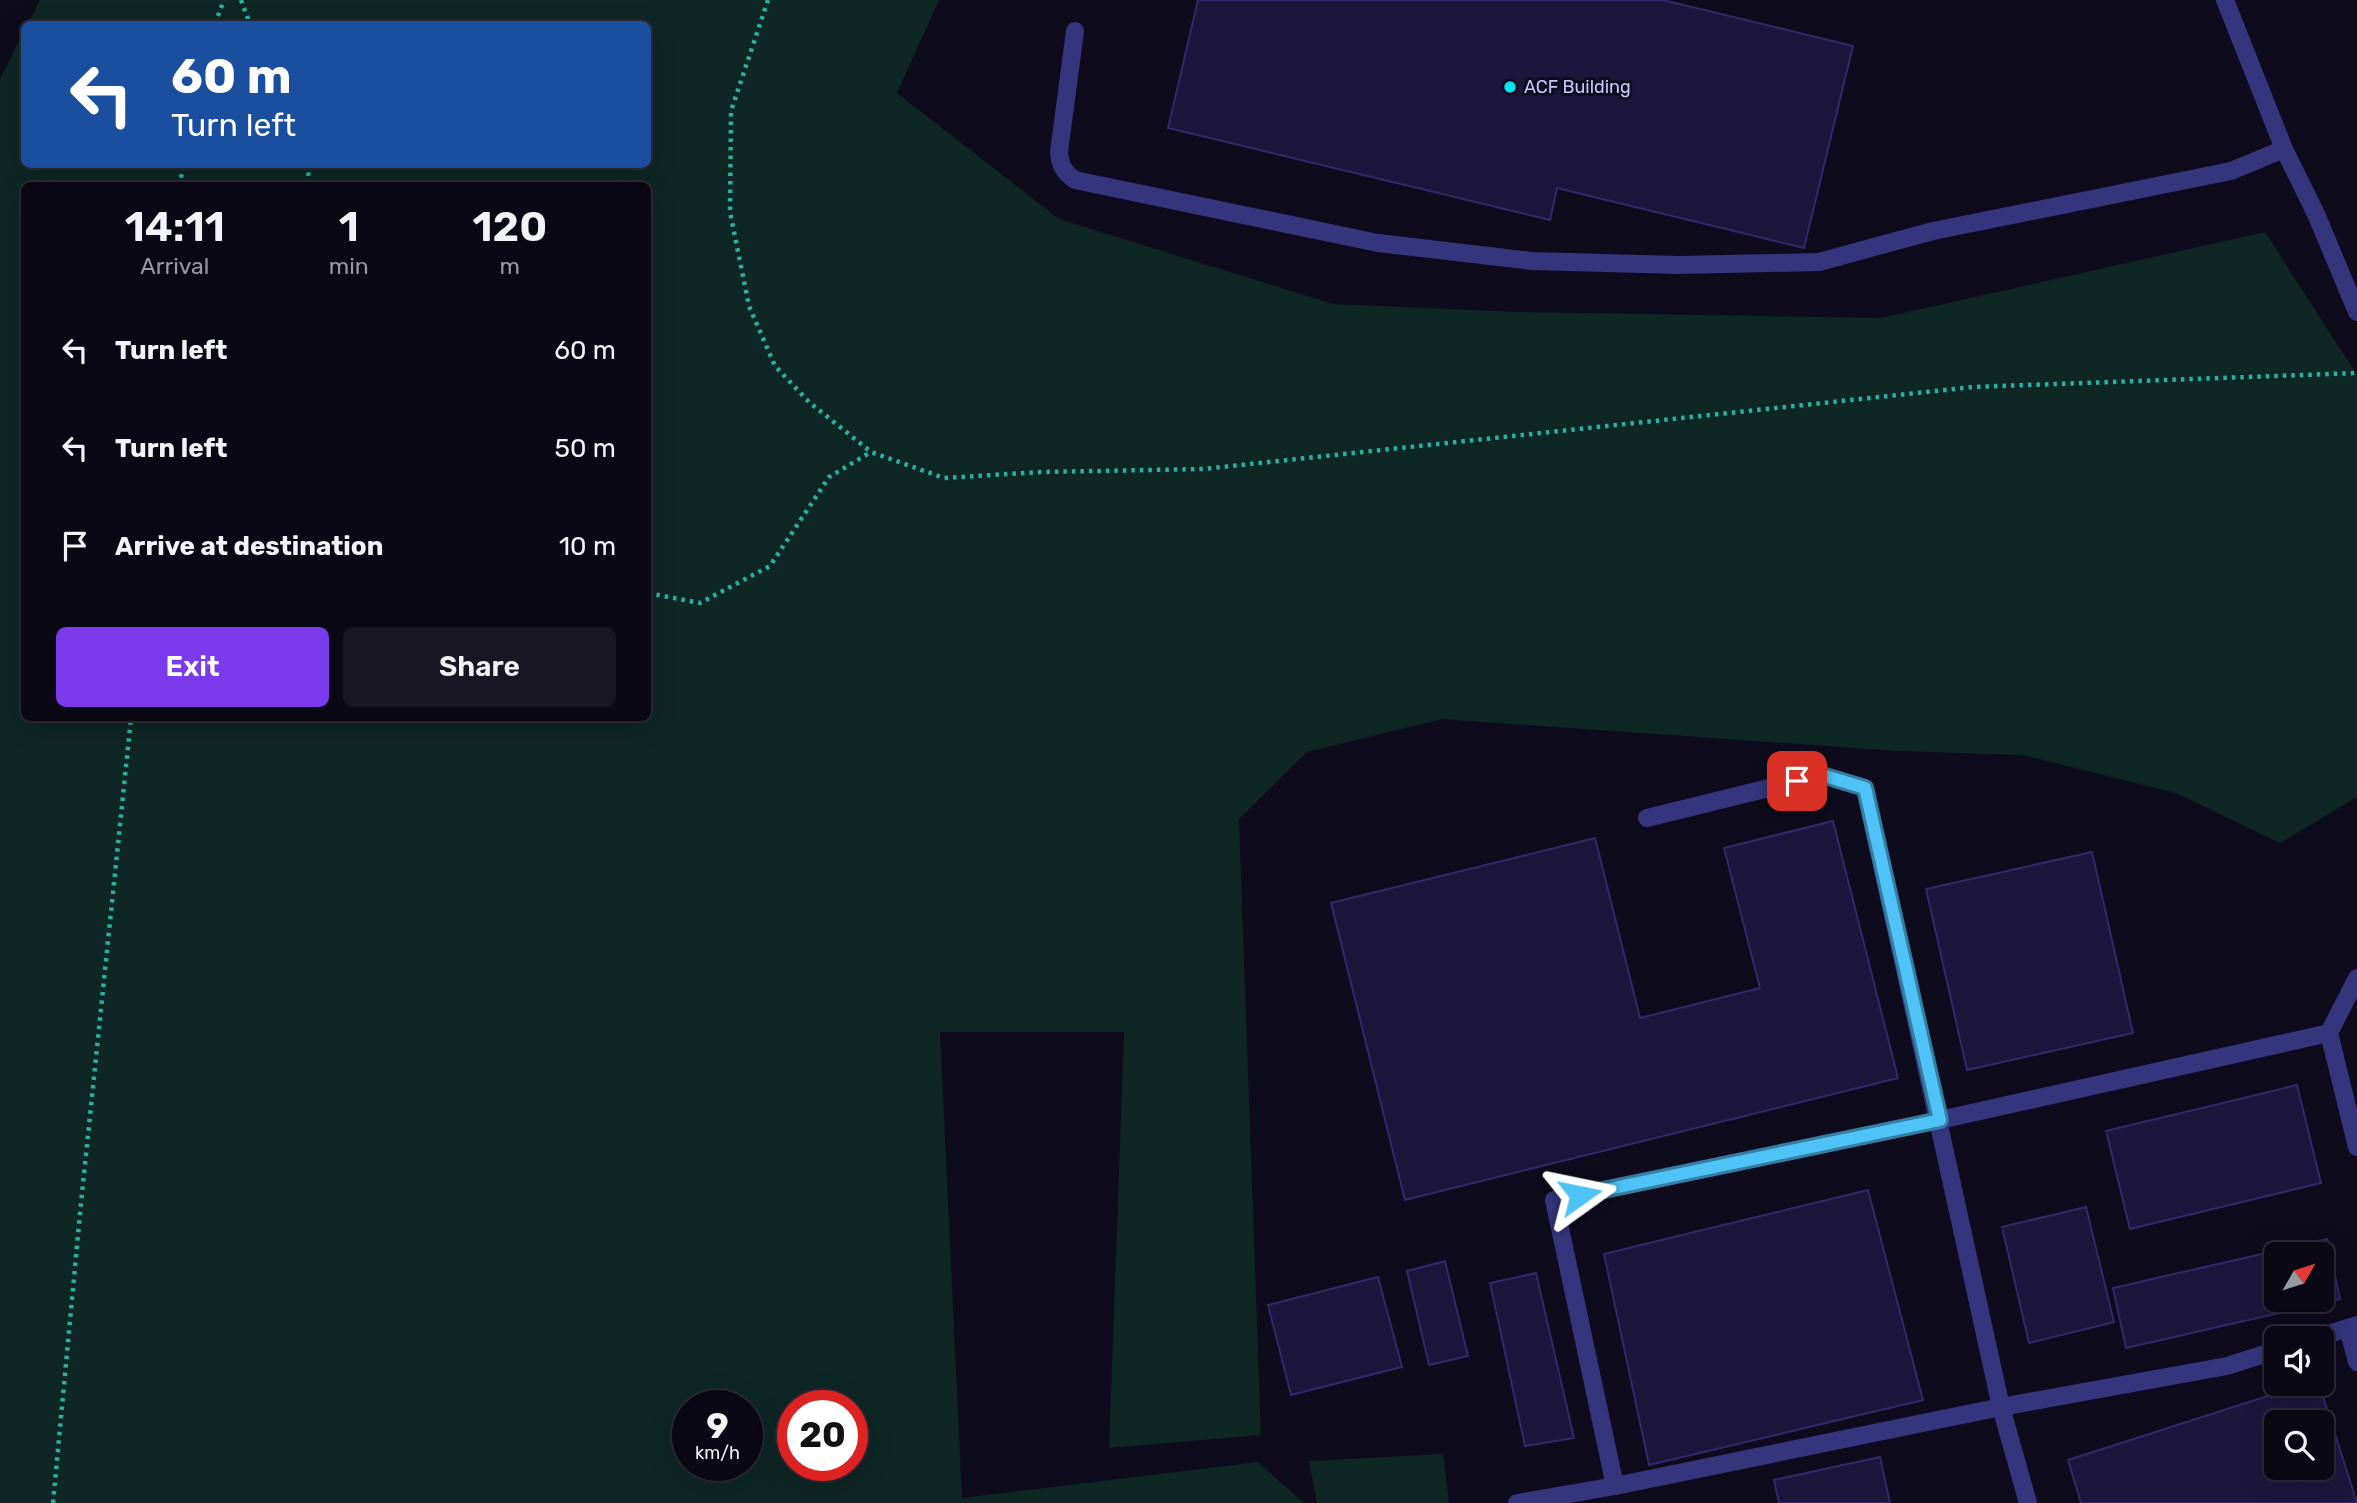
<!DOCTYPE html>
<html lang="en">
<head>
<meta charset="utf-8">
<style>
	body { margin:0; font-family:Rubik,sans-serif; background:#181622; color:#f1f3f6; height:100vh; display:flex; flex-direction:column; font-size:26px; white-space:nowrap }
	* { box-sizing:border-box; margin:0 }
	p { font-size:23px; color:#999aa0 }
	.icon { flex:none; width:38px; height:38px; fill:none; stroke:currentColor; stroke-width:2; stroke-linecap:round; stroke-linejoin:round }
	.map { position:relative; flex:1; overflow:hidden }
	.panel { position:absolute; left:21px; top:182px; width:630px; height:539px; display:flex; flex-direction:column; background:#0a0815; border-radius:10px; box-shadow:0 7px 28px #0002,0 0 0 2px #2a2934 }
	.panel>* { flex:none }
	.banner { position:absolute; left:21px; top:21px; width:630px; height:147px; border-radius:10px; box-shadow:0 7px 28px #0002,0 0 0 2px #2a2934; background:#1a4fa0; color:#fff; overflow:hidden }
	.needle { width:46px; rotate:51deg }
	.controls { position:absolute; left:2264px; top:1242px; display:grid; gap:14px }
	.controls a { display:grid; place-items:center; width:70px; height:70px; border-radius:10px; background:#0a0815; box-shadow:0 7px 28px #0002,0 0 0 2px #2a2934; font-size:35px }
	.speed { position:absolute; left:672px; top:1390px; display:flex; gap:14px; font-size:35px; font-weight:700; text-align:center }
	.speed>* { display:grid; place-content:center; width:91px; height:91px; border-radius:50%; background:#0a0815; box-shadow:0 7px 28px #0002,0 0 0 2px #2a2934; line-height:1 }
	.speed small { font-size:18px; font-weight:400 }
	.speed .limit { border:10px solid #d22; background:#fff; color:#111 }
	.pin { position:absolute; display:grid; place-items:center; width:60px; height:60px; color:#fff; margin:-30px; border-radius:14px; box-shadow:0 4px 10px #0006 }
	.me { position:absolute; width:77px; margin:-38px; rotate:78deg; stroke-linejoin:round; filter:drop-shadow(0 0 5px #0008) }
	.turn { display:flex; align-items:center; gap:24px; height:147px; padding:0 35px; font-size:32px }
	.turn .icon { width:91px; height:91px; stroke-width:2.5 }
	.turn b { display:block; font-size:49px; line-height:60px }
	.eta { display:flex; justify-content:space-evenly; align-items:center; height:119px; text-align:center }
	.eta b { font-size:42px; font-weight:600; line-height:49px }
	.primary-button { display:flex; gap:14px; margin-top:auto; padding:14px 35px }
	.primary-button a { flex:1; height:80px; border-radius:10px; background:#7c3aed; color:#fff; font-size:28px; font-weight:600; line-height:80px; text-align:center }
	.primary-button a+a { background:#181622; color:#f1f3f6 }
	ul { padding:0; list-style:none }
	li { display:flex; align-items:center; gap:21px; height:98px; padding:0 35px }
	li div { flex:1 }
	li b { display:block; font-size:26px }
	li em { font-style:normal }
	.map>svg:first-child { display:block }
	.green { fill:#0e2624; fill-rule:evenodd }
	.building { fill:#1c163d; stroke:#32286a; stroke-width:2; fill-rule:evenodd }
	.lines { fill:none; stroke-linecap:round; stroke-linejoin:round }
	.path { stroke:#2aafa1; stroke-width:4.5; stroke-dasharray:3.5 5; stroke-linecap:butt }
	.service { stroke:#34357c; stroke-width:18 }
	.route-casing { stroke:#337fa1; stroke-width:18 }
	.route { stroke:#4fc3f7; stroke-width:12 }
	.poi-dot { fill:#00e3f1; stroke:#0d0b1c; stroke-width:2.5 }
	.labels { text-anchor:middle; stroke-width:6; stroke-linejoin:round; paint-order:stroke }
	.poi-label { font-size:18px; fill:#cac6ff; stroke:#0d0b1c; text-anchor:start }
</style>
</head>
<body>
<div class="map">
<svg width="2357" height="1503" viewBox="0 0 2357 1503">
	<rect width="100%" height="100%" fill="#0d0b1c"/>
	<g class="green">
		<path d="M40 0H939L897 93 1059 219 1333 304 1519 312 1881 318 2265 232 2357 375V797L2280 843 2176 793 2023 755 1898 751 1442 719 1307 752 1239 819 1261 1435 1109 1448 1124 1032H940L962 1498 1258 1462 1304 1503H0V79L24 31V164H648V24H28ZM24 186H648V718H24ZM688 1405H747V1465H688ZM793 1405H852V1465H793Z"/>
		<path d="M1443 1454 1449 1503H1317L1309 1461Z"/>
	</g>
	<g class="building">
		<path d="M1198 0H1663L1853 46 1804 248 1557 188 1550 220 1168 128Z"/>
		<path d="M1833 821 1898 1078 1405 1200 1331 903 1595 838 1640 1018 1760 988 1724 848Z"/>
		<path d="M2092 852 2133 1033 1967 1070 1926 889Z"/>
		<path d="M2297 1085 2321 1183 2130 1229 2106 1131Z"/>
		<path d="M1868 1190 1923 1400 1649 1465 1604 1254Z"/>
		<path d="M2086 1207 2114 1322 2029 1343 2002 1227Z"/>
		<path d="M2327 1239 2340 1299 2126 1348 2113 1288ZM2277 1255H2322V1300H2277Z"/>
		<path d="M1445 1261 1468 1356 1429 1365 1407 1271Z"/>
		<path d="M1536 1273 1574 1438 1525 1446 1490 1283Z"/>
		<path d="M1378 1277 1402 1367 1291 1395 1268 1305Z"/>
		<path d="M2305 1384H2319L2357 1503H2081L2068 1460ZM2277 1423H2322V1468H2277Z"/>
		<path d="M1880 1457 1890 1503H1779L1774 1480Z"/>
	</g>
	<g class="lines">
		<g class="path">
			<path d="M241 0 250 24"/>
			<path d="M768 0 731 111 730 212 749 306 775 366 809 402 871 452 944 478 1041 472 1203 469 1973 387 2357 373"/>
			<path d="M215 24 224 0"/>
			<path d="M307 164 310 186"/>
			<path d="M180 186 183 164"/>
			<path d="M648 593 700 603 770 566 829 477 871 452"/>
			<path d="M53 1503 81 1203 131 718"/>
		</g>
		<g class="service">
			<path d="M2225 0 2284 149 2316 214 2357 312"/>
			<path d="M1075 31 1059 152C1060 166 1064 172 1075 180L1378 243 1532 261 1679 265 1819 262 1933 231 2231 171 2284 149"/>
			<path d="M1647 818 1822 775 1865 788 2001 1407 2028 1503"/>
			<path d="M2329 1033 2357 1147"/>
			<path d="M2348 1328 2357 1362"/>
			<path d="M2313 1339 2357 1325"/>
			<path d="M1615 1486 2001 1407 2227 1366 2277 1350"/>
			<path d="M1517 1503 1615 1486 1554 1200 1940 1120 2329 1033 2357 978"/>
		</g>
	</g>
	<g class="lines">
		<defs>
			<path id="route" d="M1580 1195 1940 1120 1865 788 1822 775 1797 781"/>
		</defs>
		<use href="#route" class="route-casing"/>
		<use href="#route" class="route"/>
	</g>
	<circle class="poi-dot" cx="1510" cy="87" r="7"/>
	<g class="labels">
		<g class="poi-label">
			<text x="1524" y="93">ACF Building</text>
		</g>
	</g>
</svg>
<div class="controls">
<a><svg class="needle" viewBox="-14 -14 28 28"><path d="M0-13l5 13h-10z" fill="#e53935"/><path d="M0 13l5-13h-10z" fill="#999aa0"/></svg></a>
<a><svg class="icon" aria-label="sound" viewBox="0 0 24 24"><path d="M4 9h4l5-4v14l-5-4H4zM17 9q2 3 0 6"/></svg></a>
<a><svg class="icon" aria-label="search" viewBox="0 0 24 24"><circle cx="10" cy="10" r="6"/><path d="M15 15l6 6"/></svg></a>
</div>
<div class="speed"><div>9<small>km/h</small></div><div class="limit">20</div></div>
<div class="pin" style="left:1797px;top:781px;background:#d93025"><svg class="icon" aria-label="arrive" viewBox="0 0 24 24"><path d="M6 21V4h12l-3 4 3 4H6"/></svg></div>
<svg class="me" style="left:1580px;top:1195px" viewBox="-20 -20 40 40"><path d="M0-17L14 15 0 8-14 15z" fill="#4fc3f7" stroke="#fff" stroke-width="4"/></svg>
<div class="banner">
<div class="turn"><svg class="icon" aria-label="left" viewBox="0 0 24 24"><path d="M17 20v-9H6M10 6l-5 5 5 5"/></svg><div><b>60 m</b>Turn left</div></div>
</div>
<section class="panel">
<div class="eta">
<div><b>14:11</b><p>Arrival</p></div>
<div><b>1</b><p>min</p></div>
<div><b>120</b><p>m</p></div>
</div>
<ul>
<li><svg class="icon" aria-label="left" viewBox="0 0 24 24"><path d="M17 20v-9H6M10 6l-5 5 5 5"/></svg><div><b>Turn left</b></div><em>60 m</em></li>
<li><svg class="icon" aria-label="left" viewBox="0 0 24 24"><path d="M17 20v-9H6M10 6l-5 5 5 5"/></svg><div><b>Turn left</b></div><em>50 m</em></li>
<li><svg class="icon" aria-label="arrive" viewBox="0 0 24 24"><path d="M6 21V4h12l-3 4 3 4H6"/></svg><div><b>Arrive at destination</b></div><em>10 m</em></li>
</ul>
<div class="primary-button"><a>Exit</a><a>Share</a></div>
</section>
</div>
</body>
</html>
